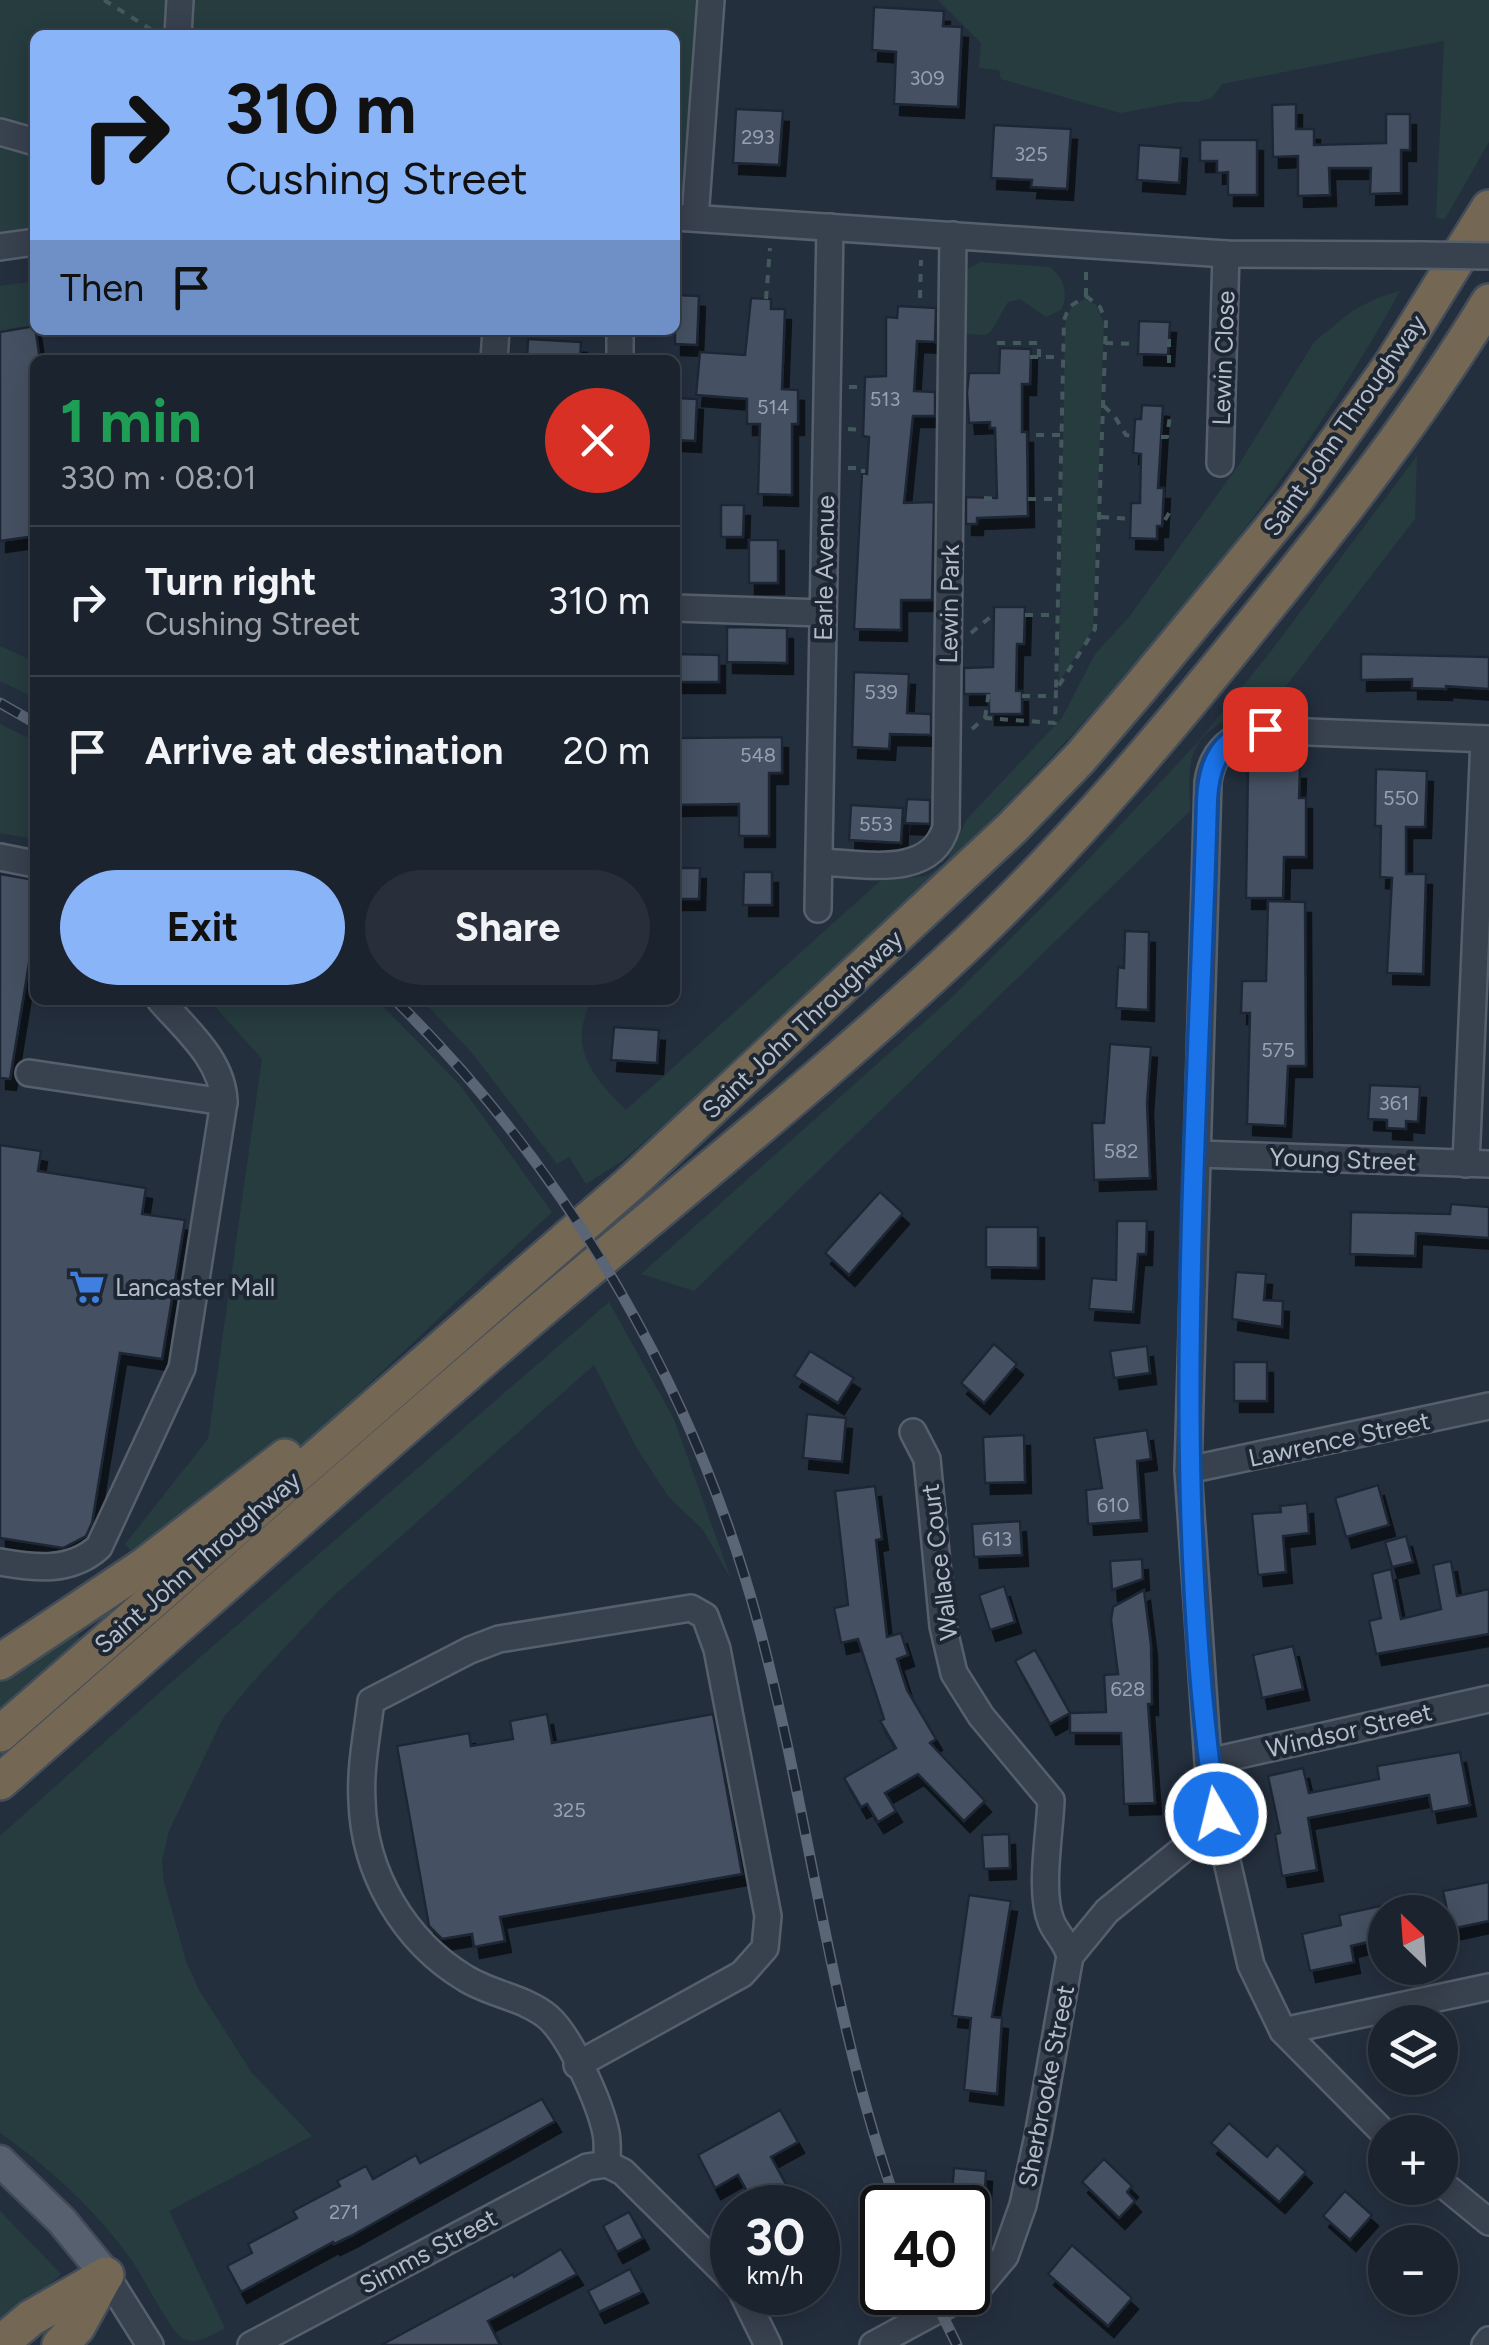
<!DOCTYPE html>
<html lang="en">
<head>
<meta charset="utf-8">
<style>
	body { margin:0; font-family:Figtree,sans-serif; background:#282f3a; color:#f1f3f6; height:100vh; display:flex; flex-direction:column; font-size:38px; white-space:nowrap }
	* { box-sizing:border-box; margin:0 }
	p { font-size:32px; color:#a0a4aa }
	.icon { flex:none; width:55px; height:55px; fill:none; stroke:currentColor; stroke-width:2; stroke-linecap:round; stroke-linejoin:round }
	.map { position:relative; flex:1; overflow:hidden }
	.sheet { position:absolute; left:30px; top:355px; width:650px; height:650px; display:flex; flex-direction:column; background:#1b232e; border-radius:15px; box-shadow:0 5px 25px #0003,0 0 0 2px #39404a }
	.sheet>* { flex:none }
	.banner { position:absolute; left:30px; top:30px; width:650px; height:305px; border-radius:15px; box-shadow:0 5px 25px #0003,0 0 0 2px #39404a; background:#8ab4f8; color:#111; overflow:hidden }
	.needle { width:65px; rotate:335deg }
	.controls { position:absolute; left:1368px; top:1895px; display:grid; gap:20px }
	.controls a { display:grid; place-items:center; width:90px; height:90px; border-radius:50%; background:#1b232e; box-shadow:0 5px 25px #0003,0 0 0 2px #39404a; font-size:50px }
	.speed { position:absolute; left:710px; top:2185px; display:flex; gap:20px; font-size:50px; font-weight:700; text-align:center }
	.speed>* { display:grid; place-content:center; width:130px; height:130px; border-radius:50%; background:#1b232e; box-shadow:0 5px 25px #0003,0 0 0 2px #39404a; line-height:1 }
	.speed small { font-size:25px; font-weight:400 }
	.speed .limit { border:5px solid #111; border-radius:15px; background:#fff; color:#111 }
	.pin { position:absolute; display:grid; place-items:center; width:85px; height:85px; color:#fff; margin:-42px; border-radius:20px; box-shadow:0 5px 15px #0006 }
	.me { position:absolute; width:110px; margin:-55px; rotate:352deg; stroke-linejoin:round; filter:drop-shadow(0 0 8px #0008) }
	.turn { display:flex; align-items:center; gap:35px; height:210px; padding:0 30px; font-size:45px }
	.turn .icon { width:130px; height:130px; stroke-width:2.5 }
	.turn b { display:block; font-size:70px; line-height:85px }
	.then { display:flex; align-items:center; height:95px; padding:0 30px; background:#0003; gap:20px; font-size:38px }
	.round { display:grid; place-items:center; flex:none; width:105px; height:105px; border-radius:52px; background:#282f3a }
	.overview { display:flex; align-items:center; justify-content:space-between; height:170px; padding:0 30px }
	h1 { font-size:60px; font-weight:700; line-height:75px; color:#1e9e55 }
	.button { display:flex; gap:20px; margin-top:auto; padding:20px 30px }
	.button a { flex:1; height:115px; border-radius:60px; background:#8ab4f8; color:#111; font-size:40px; font-weight:700; line-height:115px; text-align:center }
	.button a+a { background:#282f3a; color:#f1f3f6 }
	ul { padding:0; list-style:none }
	li { display:flex; align-items:center; gap:30px; height:150px; padding:0 30px; border-top:2px solid #39404a }
	li div { flex:1 }
	li b { display:block; font-size:38px }
	li em { font-style:normal }
	.map>svg:first-child { display:block }
	.green { fill:#263c3f }
	.building { fill:#455162; stroke:#1f2835; stroke-width:2.5; filter:url(#shadow) }
	.lines { fill:none; stroke-linecap:round; stroke-linejoin:round }
	.minor-casing { stroke:#565f6c; stroke-width:30 }
	.major-casing { stroke:#414a57; stroke-width:35 }
	.highway-casing { stroke:#434c59; stroke-width:40 }
	.path { stroke:#44595c; stroke-width:4; stroke-dasharray:8 8; stroke-linecap:butt }
	.minor { stroke:#38414e; stroke-width:25 }
	.major { stroke:#56606e; stroke-width:30 }
	.highway { stroke:#746855; stroke-width:35 }
	.rail-casing { stroke:#5a6575; stroke-width:11 }
	.rail { stroke:#1d2633; stroke-width:8; stroke-dasharray:22; stroke-linecap:butt }
	.minor-bridge-casing { stroke:#565f6c; stroke-width:30; stroke-linecap:butt }
	.minor-bridge { stroke:#38414e; stroke-width:25 }
	.route-casing { stroke:#114b97; stroke-width:25 }
	.route { stroke:#1a73e8; stroke-width:18 }
	.labels { text-anchor:middle; stroke-width:8; stroke-linejoin:round; paint-order:stroke }
	.number-label { font-size:20px; fill:#98a1af }
	.street-label { font-size:25px; fill:#b4bcc9; stroke:#1d2633 }
	.poi-label { font-size:25px; fill:#b4bcc9; stroke:#1d2633; text-anchor:start }
</style>
</head>
<body>
<div class="map">
<svg width="1489" height="2345" viewBox="0 0 1489 2345">
	<defs>
		<filter id="shadow"><feDropShadow dx="6" dy="11" stdDeviation="0" flood-color="#0009"/></filter>
	</defs>
	<rect width="100%" height="100%" fill="#242f3e"/>
	<g class="green">
		<path d="M0 0H711L695 218 675 217V35H35V242L0 247Z"/>
		<path d="M938 0H1489V142L1445 219 1436 218 1444 41 1222 84 1212 98 1197 102H1181L1120 113 1001 79 999 70 979 68 981 43Z"/>
		<path d="M981 262 1050 267C1064 278 1069 294 1061 310L1046 317 1020 299 1008 302 992 330 986 335 966 334 960 328 964 271Z"/>
		<path d="M35 281V326L0 332V286Z"/>
		<path d="M1400 291C1285 500 1129 681 962 850 941 871 922 895 900 916 812 1002 715 1080 622 1161L586 1184 569 1157 557 1164 472 1053 422 1000H592C567 1047 592 1076 626 1110L881 880 926 876 946 862 967 819 1062 718 1095 654 1129 617 1238 466 1314 342 1352 311 1377 298Z"/>
		<path d="M1085 299 1096 305 1104 324 1093 629 1059 682 1065 323 1072 306Z"/>
		<path d="M1417 456 1415 519 1266 712C1235 711 1197 728 1191 762 1188 778 1190 795 1190 811L694 1291 641 1274 949 1000 1065 884 1199 741 1271 651Z"/>
		<path d="M0 646 35 662V698L0 681Z"/>
		<path d="M0 724 35 741V839L0 833Z"/>
		<path d="M209 1000H377L460 1085 552 1212 320 1430 144 1566 125 1544 208 1439 262 1059Z"/>
		<path d="M609 1302 674 1419 731 1579 703 1530 668 1496 636 1447 594 1365 330 1599 252 1683 223 1718 169 1831 162 1861 164 1882 186 1961 199 1990 252 2073 312 2136 169 2211 225 2328C212 2335 198 2345 183 2339 169 2330 142 2273 128 2255 92 2207 49 2167 0 2133V1836L159 1693Z"/>
		<path d="M76 1629 82 1646 0 1716V1678Z"/>
		<path d="M0 2211 61 2274 0 2328Z"/>
	</g>
	<g class="building">
		<path d="M874 7 944 11 943 26 962 27 958 107 894 104 896 52 872 50Z"/>
		<path d="M1296 104V129H1314V145L1386 143V114H1410V150H1401V193L1370 194 1371 168H1329L1330 195 1298 196V156L1273 157 1272 105Z"/>
		<path d="M736 109 783 111 779 165 733 163Z"/>
		<path d="M994 125 1071 129 1067 189 1031 187 1032 180 991 178Z"/>
		<path d="M1200 140H1257V195H1228V172L1217 173V161H1200Z"/>
		<path d="M1139 145 1181 148 1179 183 1137 180Z"/>
		<path d="M675 295 699 296 697 345 675 344Z"/>
		<path d="M751 298 771 299V309H785L782 389 798 390V424H792V495L758 494 760 424H747V399L696 395 700 352 745 355Z"/>
		<path d="M898 306 936 308 935 342 917 341 914 391 935 392V416H913L904 503 934 502 932 600H901V630L854 629 862 473 867 474 869 437 863 436 865 377 886 376V317L897 318Z"/>
		<path d="M1139 321 1170 322 1168 355 1138 354Z"/>
		<path d="M35 326 40 360H35V536L0 541V332Z"/>
		<path d="M528 339 581 342 580 360H527Z"/>
		<path d="M1000 348 1031 349 1030 384H1022V432H1027L1028 516 977 518V524H966V497L997 498 995 428H990V422L969 423 967 393 969 373H999Z"/>
		<path d="M675 398 697 399 695 441 675 440Z"/>
		<path d="M1142 405 1163 406 1158 488H1164L1162 526H1157V539L1130 538 1131 503H1140L1141 454 1133 453 1135 419H1141Z"/>
		<path d="M721 505H744L743 537H721Z"/>
		<rect x="749" y="540" width="29" height="43"/>
		<path d="M994 607H1025L1024 644H1017L1016 691H1022V714H989V694H964V668L993 667Z"/>
		<path d="M727 627 787 628V663L727 662Z"/>
		<path d="M675 654 719 655V682H675Z"/>
		<path d="M1361 654 1489 657V689L1446 686V689L1412 688V679L1361 680Z"/>
		<path d="M854 672 909 674 907 713 931 714V735L890 734 889 749 852 747Z"/>
		<path d="M782 737V773H769V836H739V804L675 805V738Z"/>
		<path d="M1248 767 1300 768 1299 798H1306V857H1284L1283 898H1246Z"/>
		<path d="M1376 769 1427 771 1425 827H1406V874H1426L1423 974 1387 973 1392 878 1380 877 1381 826H1375Z"/>
		<path d="M907 799 930 800V824L905 823Z"/>
		<path d="M851 805 903 808 901 843 849 840Z"/>
		<path d="M675 868H700L699 899H675Z"/>
		<path d="M744 872H772V905H743Z"/>
		<path d="M0 874 35 880V927L10 1079 0 1078Z"/>
		<path d="M1268 901 1305 902 1306 1066H1288L1285 1126 1247 1124 1250 1013H1241L1242 981H1266Z"/>
		<path d="M1125 931 1149 932 1148 1010 1116 1008 1118 967 1124 968Z"/>
		<path d="M614 1027 659 1030 657 1063 611 1060Z"/>
		<path d="M1110 1044 1151 1047 1147 1103 1150 1178 1094 1180 1092 1123H1104Z"/>
		<path d="M1370 1085 1420 1087 1418 1122 1406 1121V1129L1387 1128V1120L1368 1119Z"/>
		<path d="M0 1145 41 1151 38 1171 146 1188 142 1214 185 1220 162 1359 120 1353 92 1523 86 1536 63 1548 0 1538Z"/>
		<path d="M880 1192 903 1213 849 1275 825 1253Z"/>
		<path d="M1451 1204 1489 1207V1238L1416 1233 1415 1256 1350 1254 1351 1212 1450 1214Z"/>
		<path d="M1117 1221H1147L1146 1254H1138L1133 1312 1089 1309 1092 1278 1116 1280Z"/>
		<path d="M986 1227H1038V1268L986 1267Z"/>
		<path d="M1236 1272 1266 1274 1264 1300 1283 1301 1282 1327 1232 1319Z"/>
		<path d="M994 1344 1017 1364 984 1403 961 1383Z"/>
		<path d="M1147 1346 1150 1373 1114 1378 1110 1351Z"/>
		<path d="M810 1351 854 1378 838 1403 794 1376Z"/>
		<rect x="1234" y="1362" width="33" height="39"/>
		<path d="M807 1414 846 1418 842 1462 803 1458Z"/>
		<path d="M1147 1430 1151 1459 1137 1461 1141 1520 1088 1524 1086 1490 1102 1488 1094 1438Z"/>
		<path d="M1024 1435 1025 1482 985 1483 983 1437Z"/>
		<path d="M1378 1485 1389 1525 1346 1537 1335 1498Z"/>
		<path d="M875 1486 882 1539 876 1540 887 1637 901 1633 908 1655 897 1659 907 1690 936 1739 930 1743 985 1801 964 1821 918 1774 885 1793 896 1811 878 1822 867 1804 861 1807 844 1778 896 1748 880 1721 884 1719 858 1639 841 1643 834 1608 848 1605 835 1491Z"/>
		<path d="M1307 1503 1309 1533 1283 1536 1286 1572 1258 1575 1252 1514 1281 1512 1280 1506Z"/>
		<path d="M1020 1521 1022 1555 974 1557 972 1524Z"/>
		<path d="M1406 1536 1413 1562 1392 1567 1385 1542Z"/>
		<path d="M1142 1559 1143 1579 1112 1590 1110 1561Z"/>
		<path d="M1451 1561 1457 1596 1489 1589V1634L1376 1654 1369 1621 1381 1618 1372 1574 1391 1569 1401 1619 1441 1609 1433 1565Z"/>
		<path d="M1004 1586 1015 1622 990 1630 979 1595Z"/>
		<path d="M1144 1590 1151 1645 1152 1704H1148L1155 1803 1124 1804 1121 1733H1070V1713L1106 1712 1104 1675 1118 1674 1111 1620 1113 1607Z"/>
		<path d="M1293 1646 1303 1689 1262 1698 1253 1655Z"/>
		<path d="M1035 1650 1070 1713 1050 1724 1015 1661Z"/>
		<path d="M547 1714 552 1743 713 1714 742 1874 500 1917 505 1941 474 1947 472 1934 442 1939 429 1926 397 1746 469 1733 471 1746 513 1739 510 1721Z"/>
		<path d="M1460 1752 1470 1805 1432 1812 1429 1795 1308 1818 1317 1870 1282 1876 1275 1834 1280 1833 1268 1776 1303 1768 1309 1793 1379 1779 1377 1766Z"/>
		<path d="M1009 1834 1010 1868 984 1869 982 1835Z"/>
		<path d="M1489 1882V1921L1451 1929 1443 1891Z"/>
		<path d="M969 1895 1011 1901 992 2017 1002 2018 997 2094 964 2090 971 2018 952 2016Z"/>
		<path d="M1380 1906 1385 1938 1351 1946 1354 1962 1310 1971 1302 1934 1341 1925 1339 1915Z"/>
		<path d="M542 2099 555 2121 351 2236 334 2244 333 2242 241 2292 227 2266 252 2253 248 2244 297 2218 293 2211 340 2186 337 2181 366 2166 373 2179 416 2155 420 2163Z"/>
		<path d="M780 2110 798 2142 771 2157 788 2188 755 2206 738 2175 715 2188 698 2155Z"/>
		<path d="M1229 2123 1267 2157 1277 2145 1306 2172 1279 2202 1211 2143Z"/>
		<path d="M1104 2159 1132 2186 1127 2192 1135 2201 1119 2218 1082 2182Z"/>
		<path d="M954 2168 986 2171 984 2208 951 2205Z"/>
		<path d="M1345 2191 1372 2215 1350 2240 1323 2216Z"/>
		<path d="M629 2212 643 2238 617 2252 603 2226Z"/>
		<path d="M1072 2245 1132 2298 1108 2326 1048 2274Z"/>
		<path d="M561 2249 577 2274 488 2321 500 2345H381L513 2274 514 2277Z"/>
		<path d="M630 2269 642 2292 599 2312 588 2291Z"/>
	</g>
	<g class="lines">
		<defs>
			<g id="minor">
				<path d="M178 35 180 0"/>
				<path d="M0 132 35 142"/>
				<path d="M675 217 1226 254 1423 255"/>
				<path d="M695 218 711 0"/>
				<path d="M0 247 35 242"/>
				<path d="M494 360 496 330"/>
				<path d="M620 360V330"/>
				<path d="M1220 463 1226 254"/>
				<path d="M675 608 823 613"/>
				<path d="M0 857 35 864"/>
				<path d="M819 862C861 863 931 880 946 827L953 235"/>
				<path d="M818 909 830 227"/>
				<path d="M29 1073 224 1102"/>
				<path d="M1197 1154 1489 1164"/>
				<path d="M1466 1164 1484 739"/>
				<path d="M913 1432 927 1459 943 1626 954 1673 981 1716 1051 1800C1050 1833 1039 1891 1051 1921 1056 1934 1065 1939 1070 1956"/>
				<path d="M1188 1470 1489 1406"/>
				<path d="M0 1562C35 1568 70 1573 99 1547L182 1368 224 1102C223 1060 186 1030 160 1000"/>
				<path d="M1208 1762 1489 1699"/>
				<path d="M1283 2031 1489 1987"/>
				<path d="M577 2065 742 1974 765 1948 768 1916 717 1649 705 1616 691 1608 499 1639 470 1650 371 1701C367 1734 360 1768 362 1801 364 1873 404 1941 465 1978 490 1994 526 1998 548 2017 571 2037 600 2104 606 2133 608 2143 607 2153 607 2164"/>
				<path d="M1385 2134 1283 2031 1251 1965 1216 1814 1208 1762 1188 1470 1208 782C1212 753 1228 738 1255 730L1489 739"/>
				<path d="M607 2164 623 2172 732 2280"/>
				<path d="M1440 2182 1489 2222"/>
				<path d="M106 2275 150 2345"/>
				<path d="M742 2292 768 2345"/>
				<path d="M251 2345 587 2167 607 2164"/>
				<path d="M873 2345 978 2288 1005 2256 1023 2205 1038 2136 1070 1956 1107 1911 1181 1851 1216 1814"/>
				<path d="M1485 2345 1489 2340"/>
			</g>
			<path id="major" d="M0 2161 62 2221 106 2275"/>
			<g id="highway">
				<path d="M0 1662 144 1566 285 1457"/>
				<path d="M0 1734 632 1182 1012 828 1080 758 1139 689 1296 499 1392 364 1489 208"/>
				<path d="M0 1782C178 1627 355 1469 535 1315 680 1192 830 1073 969 942 1074 842 1167 731 1258 618 1340 517 1421 414 1489 302"/>
				<path d="M0 2344 31 2318 106 2275"/>
				<path d="M60 2345 77 2327 105 2276"/>
			</g>
		</defs>
		<use href="#minor" class="minor-casing"/>
		<use href="#major" class="major-casing"/>
		<use href="#highway" class="highway-casing"/>
		<g class="path">
			<path d="M104 0 155 32"/>
			<path d="M679 295 680 240"/>
			<path d="M1086 296 1100 307 1106 322 1095 629 1056 690 1064 320 1069 307Z"/>
			<path d="M1086 296V270"/>
			<path d="M920 298 921 260"/>
			<path d="M766 299 770 248"/>
			<path d="M1169 339V365"/>
			<path d="M997 343H1039V357"/>
			<path d="M1105 343 1133 344"/>
			<path d="M1030 357H1061"/>
			<path d="M849 387H864"/>
			<path d="M1104 406 1115 417 1126 435 1134 436"/>
			<path d="M848 429 863 430"/>
			<path d="M1036 435H1061"/>
			<path d="M1161 437H1167L1170 415"/>
			<path d="M848 468H863V473"/>
			<path d="M984 498 997 499"/>
			<path d="M1028 499H1058"/>
			<path d="M1101 517 1131 519"/>
			<path d="M1165 520 1172 508"/>
			<path d="M1025 615H1055"/>
			<path d="M971 633 994 614"/>
			<path d="M1022 696H1056"/>
			<path d="M985 718 989 691"/>
			<path d="M972 729 985 718 1055 723 1056 690"/>
			<path d="M28 970 35 971"/>
		</g>
		<use href="#minor" class="minor"/>
		<use href="#major" class="major"/>
		<use href="#highway" class="highway"/>
		<defs>
			<g id="rail">
				<path d="M0 703 35 723"/>
				<path d="M395 1000C571 1173 699 1396 761 1634 811 1824 831 2022 898 2208"/>
				<path d="M931 2292 957 2345"/>
			</g>
		</defs>
		<use href="#rail" class="rail-casing"/>
		<use href="#rail" class="rail"/>
		<defs>
			<path id="minor-bridge" d="M1423 255 1489 256"/>
		</defs>
		<use href="#minor-bridge" class="minor-bridge-casing"/>
		<use href="#minor-bridge" class="minor-bridge"/>
	</g>
	<g class="lines">
		<defs>
			<path id="route" d="M1216 1814C1168 1482 1198 1135 1207 800 1209 761 1222 733 1265 729"/>
		</defs>
		<use href="#route" class="route-casing"/>
		<use href="#route" class="route"/>
	</g>
	<defs>
		<symbol id="supermarket-bare" viewBox="-9 -9 18 18"><path d="M-6-5.5h2.5l.6 2H6L4.5 2H-2.5L-4.4-4H-6ZM-1.5 3.2a1.3 1.3 0 1 0 .1 0ZM3 3.2a1.3 1.3 0 1 0 .1 0Z" fill="#3f7fe0" stroke="#1d2633" stroke-width="2.5" paint-order="stroke"/></symbol>
	</defs>
	<g fill-rule="evenodd">
		<use href="#supermarket-bare" x="62" y="1262" width="50" height="50"/>
	</g>
	<g class="labels">
		<g class="number-label">
			<text x="927" y="85">309</text>
			<text x="758" y="144">293</text>
			<text x="1031" y="161">325</text>
			<text x="885" y="406">513</text>
			<text x="773" y="414">514</text>
			<text x="881" y="699">539</text>
			<text x="758" y="762">548</text>
			<text x="1401" y="805">550</text>
			<text x="876" y="831">553</text>
			<text x="1278" y="1057">575</text>
			<text x="1394" y="1110">361</text>
			<text x="1121" y="1158">582</text>
			<text x="1113" y="1512">610</text>
			<text x="997" y="1546">613</text>
			<text x="1128" y="1696">628</text>
			<text x="569" y="1817">325</text>
			<text x="344" y="2219">271</text>
		</g>
		<g class="street-label">
			<text transform="translate(1223 358) rotate(-88)" y="9">Lewin Close</text>
			<text transform="translate(1344 425) rotate(-55)" y="9">Saint John Throughway</text>
			<text transform="translate(824 568) rotate(-89)" y="9">Earle Avenue</text>
			<text transform="translate(949 604) rotate(-89)" y="9">Lewin Park</text>
			<text transform="translate(802 1024) rotate(-43)" y="9">Saint John Throughway</text>
			<text transform="translate(1343 1159) rotate(2)" y="9">Young Street</text>
			<text transform="translate(1339 1439) rotate(-12)" y="9">Lawrence Street</text>
			<text transform="translate(197 1562) rotate(-41)" y="9">Saint John Throughway</text>
			<text transform="translate(939 1562) rotate(-97)" y="9">Wallace Court</text>
			<text transform="translate(1349 1730) rotate(-13)" y="9">Windsor Street</text>
			<text transform="translate(1046 2086) rotate(-79)" y="9">Sherbrooke Street</text>
			<text transform="translate(428 2251) rotate(-28)" y="9">Simms Street</text>
		</g>
		<g class="poi-label">
			<text x="115" y="1296">Lancaster Mall</text>
		</g>
	</g>
</svg>
<div class="controls">
<a><svg class="needle" viewBox="-14 -14 28 28"><path d="M0-13l5 13h-10z" fill="#e53935"/><path d="M0 13l5-13h-10z" fill="#a0a4aa"/></svg></a>
<a><svg class="icon" aria-label="layers" viewBox="0 0 24 24"><path d="M12 4l9 5-9 5-9-5zM3 14l9 5 9-5"/></svg></a>
<a>+</a>
<a>−</a>
</div>
<div class="speed"><div>30<small>km/h</small></div><div class="limit">40</div></div>
<div class="pin" style="left:1265px;top:729px;background:#d93025"><svg class="icon" aria-label="arrive" viewBox="0 0 24 24"><path d="M6 21V4h12l-3 4 3 4H6"/></svg></div>
<svg class="me" style="left:1216px;top:1814px" viewBox="-20 -20 40 40"><circle r="17" fill="#1a73e8" stroke="#fff" stroke-width="3"/><path d="M0-11L8 9 0 5-8 9z" fill="#fff"/></svg>
<div class="banner">
<div class="turn"><svg class="icon" aria-label="right" viewBox="0 0 24 24"><path d="M7 20v-9h11M14 6l5 5-5 5"/></svg><div><b>310 m</b>Cushing Street</div></div>
<div class="then">Then<svg class="icon" aria-label="arrive" viewBox="0 0 24 24"><path d="M6 21V4h12l-3 4 3 4H6"/></svg></div>
</div>
<section class="sheet">
<div class="overview"><div><h1>1 min</h1><p>330 m · 08:01</p></div><a class="round" style="background:#d93025;color:#fff"><svg class="icon" aria-label="close" viewBox="0 0 24 24"><path d="M6 6l12 12M18 6L6 18"/></svg></a></div>
<ul>
<li><svg class="icon" aria-label="right" viewBox="0 0 24 24"><path d="M7 20v-9h11M14 6l5 5-5 5"/></svg><div><b>Turn right</b><p>Cushing Street</p></div><em>310 m</em></li>
<li><svg class="icon" aria-label="arrive" viewBox="0 0 24 24"><path d="M6 21V4h12l-3 4 3 4H6"/></svg><div><b>Arrive at destination</b></div><em>20 m</em></li>
</ul>
<div class="button"><a>Exit</a><a>Share</a></div>
</section>
</div>
</body>
</html>
